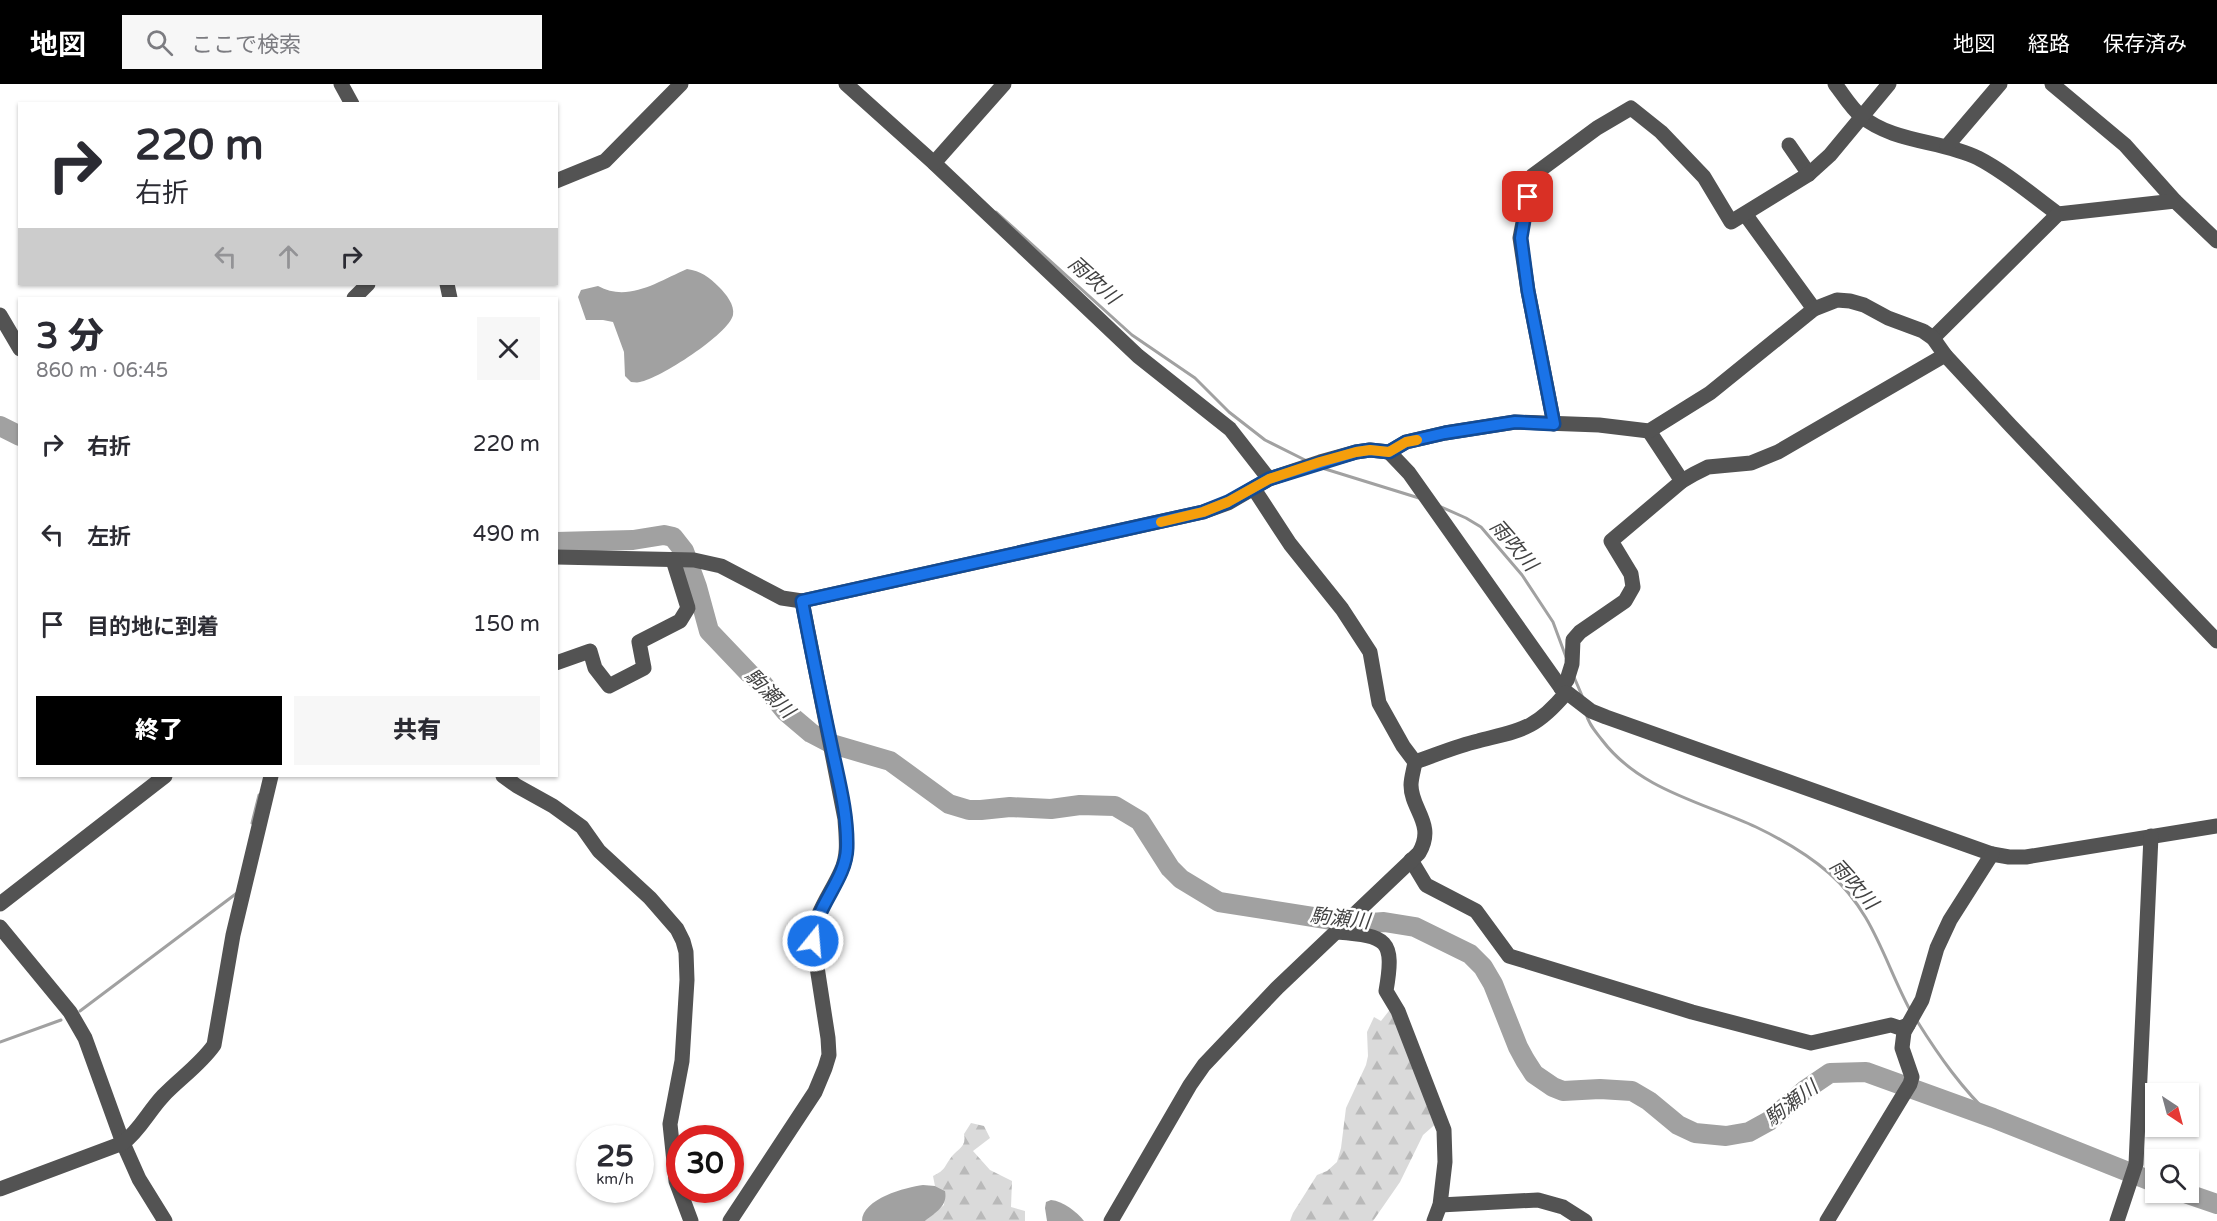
<!DOCTYPE html>
<html lang="ja">
<head>
<meta charset="utf-8">
<style>
	body { margin:0; font-family:"Varela Round","Noto Sans JP",sans-serif; background:#f7f7f7; color:#2b2b33; height:100vh; display:flex; flex-direction:column; font-size:22px; white-space:nowrap }
	* { box-sizing:border-box; margin:0 }
	p { font-size:20px; color:#7c7c81 }
	.icon { flex:none; width:33px; height:33px; fill:none; stroke:currentColor; stroke-width:2; stroke-linecap:round; stroke-linejoin:round }
	.map { position:relative; flex:1; overflow:hidden }
	.sheet { position:absolute; left:18px; top:213px; width:540px; height:480px; display:flex; flex-direction:column; background:#fff; border-radius:0px; box-shadow:0 2px 4px #0004 }
	.sheet>* { flex:none }
	.top-card { position:absolute; left:18px; top:18px; width:540px; height:183px; border-radius:0px; box-shadow:0 2px 4px #0004; background:#fff; color:#2b2b33; overflow:hidden }
	.needle { width:39px; rotate:144deg }
	.buttons { position:absolute; left:2145px; top:999px; display:grid; gap:12px }
	.buttons a { display:grid; place-items:center; width:54px; height:54px; border-radius:0px; background:#fff; box-shadow:0 2px 4px #0004; font-size:30px }
	.speed { position:absolute; left:576px; top:1041px; display:flex; gap:12px; font-size:30px; font-weight:700; text-align:center }
	.speed>* { display:grid; place-content:center; width:78px; height:78px; border-radius:50%; background:#fff; box-shadow:0 2px 4px #0004; line-height:1 }
	.speed small { font-size:15px; font-weight:400 }
	.speed .limit { border:9px solid #d22; background:#fff; color:#111 }
	.pin { position:absolute; display:grid; place-items:center; width:51px; height:51px; color:#fff; margin:-26px; border-radius:12px; box-shadow:0 3px 9px #0006 }
	.me { position:absolute; width:66px; margin:-33px; rotate:17deg; stroke-linejoin:round; filter:drop-shadow(0 0 4px #0008) }
	.turn { display:flex; align-items:center; gap:21px; height:126px; padding:0 18px; font-size:27px }
	.turn .icon { width:78px; height:78px; stroke-width:2.5 }
	.turn b { display:block; font-size:42px; line-height:51px }
	.lanes { display:flex; align-items:center; height:57px; padding:0 18px; background:#0003; justify-content:center; gap:30px; direction:ltr }
	.lanes .off { opacity:.35 }
	.round { display:grid; place-items:center; flex:none; width:63px; height:63px; border-radius:0px; background:#f7f7f7 }
	.headline { display:flex; align-items:center; justify-content:space-between; height:102px; padding:0 18px }
	h1 { font-size:36px; font-weight:800; line-height:45px }
	.primary-button { display:flex; gap:12px; margin-top:auto; padding:12px 18px }
	.primary-button a { flex:1; height:69px; border-radius:0px; background:#000; color:#fff; font-size:24px; font-weight:800; line-height:69px; text-align:center }
	.primary-button a+a { background:#f7f7f7; color:#2b2b33 }
	ul { padding:0; list-style:none }
	li { display:flex; align-items:center; gap:18px; height:90px; padding:0 18px }
	li div { flex:1 }
	li b { display:block; font-size:22px }
	li em { font-style:normal }
	header { display:flex; align-items:center; gap:36px; box-sizing:border-box; height:84px; padding:0 30px; background:#000; color:#fff }
	header strong { font-size:28px }
	nav { display:flex; gap:33px; margin-inline-start:auto; font-size:21px }
	.search { width:420px; height:54px; background:#f7f7f7; display:flex; align-items:center; gap:15px; box-sizing:border-box; padding:0 21px; border-radius:0px; color:#7c7c81; font-size:22px }
	.map>svg:first-child { display:block }
	.forest { fill:url(#forest-firs) }
	.water { fill:#a1a1a1 }
	.lines { fill:none; stroke-linecap:round; stroke-linejoin:round }
	.stream { stroke:#a1a1a1; stroke-width:3 }
	.river { stroke:#a1a1a1; stroke-width:20 }
	.minor { stroke:#535353; stroke-width:15 }
	.route-casing { stroke:#114b97; stroke-width:15 }
	.route { stroke:#1a73e8; stroke-width:10 }
	.slow { stroke:#f59e0b; stroke-width:10 }
	.labels { text-anchor:middle; stroke-width:5; stroke-linejoin:round; paint-order:stroke }
	.water-label { font-size:20px; font-style:italic; fill:#424242; stroke:#fff }
</style>
</head>
<body>
<header>
<strong>地図</strong>
<div class="search"><svg class="icon" aria-label="search" viewBox="0 0 24 24"><circle cx="10" cy="10" r="6"/><path d="M15 15l6 6"/></svg>ここで検索</div>
<nav><a>地図</a><a>経路</a><a>保存済み</a></nav>
</header>
<div class="map">
<svg width="2217" height="1137" viewBox="0 0 2217 1137">
	<defs>
		<pattern id="forest-firs" width="22" height="20" patternUnits="userSpaceOnUse" patternTransform="scale(1.5)"><rect width="22" height="20" fill="#dadada"/><path d="M5 1l3.5 6h-7zM16 11l3.5 6h-7z" fill="#b9b9b9"/></pattern>
	</defs>
	<rect width="100%" height="100%" fill="#fff"/>
	<g class="forest">
		<path d="M1392 923 1439 1037 1423 1051 1400 1098 1373 1137H1290L1293 1129 1317 1091 1327 1087 1337 1078 1341 1064 1346 1024 1366 981 1368 972 1367 948 1374 933 1381 937Z"/>
		<path d="M971 1039 984 1042 990 1054 973 1067 990 1086 1012 1097 1011 1123 1025 1127V1137H925L944 1121 945 1107 935 1102 933 1092C945 1086 943 1085 950 1075 956 1065 967 1064 964 1050Z"/>
	</g>
	<g class="water">
		<path d="M687 185C701 187 709 193 719 203 726 210 735 221 733 231 729 250 659 295 640 298 637 299 634 298 631 298L625 292 624 268 613 238 603 236H586L578 213 581 206 598 202C628 219 659 197 687 185Z"/>
		<path d="M923 1101 935 1102 945 1107C948 1122 936 1128 925 1137H862C862 1115 906 1103 923 1101Z"/>
		<path d="M1051 1116C1063 1117 1077 1128 1084 1137H1047L1045 1124 1046 1118Z"/>
	</g>
	<g class="lines">
		<g class="stream">
			<path d="M996 128 1132 251 1195 294 1229 328 1265 356 1305 376"/>
			<path d="M1322 384 1419 414"/>
			<path d="M1439 422 1466 434 1481 443 1522 491 1553 538 1566 573"/>
			<path d="M1574 593 1583 614"/>
			<path d="M1586 629C1588 640 1596 648 1602 656 1640 706 1702 718 1756 743 1781 755 1808 771 1829 789 1873 827 1884 877 1910 926"/>
			<path d="M252 739 259 711"/>
			<path d="M80 927 237 809"/>
			<path d="M1917 937C1939 972 1962 1005 1993 1034"/>
			<path d="M0 958 61 936"/>
		</g>
		<g class="river">
			<path d="M0 342 20 352"/>
			<path d="M556 458 633 456 664 451 673 453 684 467 697 503 709 547 749 589 763 600 785 627 811 649 832 660 890 677 949 720 969 726H981L1010 723 1051 725 1080 721 1115 722 1140 737 1170 784 1181 795 1219 818 1357 840 1384 838 1415 843 1470 870 1483 883 1493 900 1518 963 1525 976 1534 990 1553 1003 1563 1007 1600 1005 1632 1007 1649 1017 1678 1041 1695 1049 1726 1052 1749 1048 1769 1037 1805 1006 1830 989 1866 988 1993 1034 2156 1099"/>
			<path d="M2182 1108 2217 1120"/>
		</g>
		<g class="minor">
			<path d="M341 0 352 20"/>
			<path d="M846 0 934 79 1138 272 1230 345 1269 395"/>
			<path d="M1835 0C1843 10 1851 24 1861 32 1894 59 1941 56 1978 74 2007 89 2032 111 2058 130"/>
			<path d="M2052 0 2125 61 2175 117 2217 157"/>
			<path d="M1789 61 1809 90"/>
			<path d="M1947 62 2000 0"/>
			<path d="M934 79 1004 0"/>
			<path d="M556 97 605 77 681 0"/>
			<path d="M1745 130 1814 225"/>
			<path d="M447 200 450 214"/>
			<path d="M354 214 368 200"/>
			<path d="M0 231 20 265"/>
			<path d="M1933 254 2058 130 2175 117"/>
			<path d="M1554 340 1528 207 1520 154 1532 92 1597 44 1631 24 1661 48 1704 93 1731 138 1809 90 1830 71 1889 0"/>
			<path d="M1649 347 1682 397"/>
			<path d="M1389 368 1409 389 1561 604 1591 627 1606 633 1992 770 2009 773H2026L2217 742"/>
			<path d="M556 473 694 476 721 482 782 514 802 517 1203 428 1228 419 1269 395 1320 378 1356 368 1370 366 1389 368 1406 358 1445 349 1515 338 1599 341 1649 347 1710 309 1814 225 1837 216 1850 217 1864 221 1888 234 1923 247 1933 254 1945 271 2010 341 2217 557"/>
			<path d="M556 579 590 567 595 584 609 602 644 584 639 558 680 537 688 524 673 476"/>
			<path d="M1561 604 1567 596 1572 580 1573 556 1580 548 1625 517 1633 503 1631 490 1611 457 1682 397 1694 390 1708 383 1751 379 1778 368 1945 271"/>
			<path d="M1415 678C1436 671 1456 662 1478 657 1521 646 1535 646 1566 609"/>
			<path d="M503 692 517 702 553 722 582 743 599 767 650 814 677 845 683 857 686 868 687 896 682 977 670 1040 676 1097 691 1137"/>
			<path d="M1411 776 1426 801 1476 827 1509 872 1692 928 1811 959 1891 941 1900 944 1908 941"/>
			<path d="M0 820 165 692"/>
			<path d="M0 843 70 928 85 954 123 1059 139 1095 165 1137"/>
			<path d="M1337 848C1387 852 1395 855 1386 907L1398 927 1444 1046 1445 1078 1440 1121 1434 1137"/>
			<path d="M0 1105 123 1059C140 1046 148 1028 163 1012 179 995 200 981 214 961L233 851 271 692"/>
			<path d="M1440 1121 1538 1116 1563 1123 1585 1137"/>
			<path d="M730 1137 815 1008 825 984 829 971 828 954 813 857C813 831 831 810 841 787 849 770 846 753 845 735L802 517"/>
			<path d="M1111 1137 1190 1001 1204 981 1277 904 1419 769C1436 740 1411 726 1411 701 1411 694 1414 685 1415 678L1403 662 1379 619 1370 568 1342 525 1290 460 1254 405"/>
			<path d="M1827 1137 1910 1000 1912 993 1902 964 1904 948 1922 916 1937 864 1950 836 1992 770"/>
			<path d="M2117 1137 2136 1080 2151 752"/>
		</g>
	</g>
	<g class="lines">
		<defs>
			<path id="route" d="M813 857C814 823 846 797 847 764 848 729 838 694 831 660 821 613 811 565 802 517L1203 428 1228 418 1269 395 1356 368 1370 366 1389 368 1406 358 1445 349 1515 338 1554 340 1528 207 1521 154 1528 113"/>
		</defs>
		<use href="#route" class="route-casing"/>
		<use href="#route" class="route"/>
		<path class="slow" d="M1161 438 1203 428 1228 418 1269 395 1320 378 1356 368 1370 366 1389 368 1406 358 1417 356"/>
	</g>
	<g class="labels">
		<g class="water-label">
			<text transform="translate(1094 196) rotate(42)" y="7">雨吹川</text>
			<text transform="translate(1514 461) rotate(49)" y="7">雨吹川</text>
			<text transform="translate(770 609) rotate(45)" y="7">駒瀬川</text>
			<text transform="translate(1854 800) rotate(48)" y="7">雨吹川</text>
			<text transform="translate(1340 834) rotate(6)" y="7">駒瀬川</text>
			<text transform="translate(1791 1019) rotate(-37)" y="7">駒瀬川</text>
		</g>
	</g>
</svg>
<div class="buttons">
<a><svg class="needle" viewBox="-14 -14 28 28"><path d="M0-13l5 13h-10z" fill="#e53935"/><path d="M0 13l5-13h-10z" fill="#7c7c81"/></svg></a>
<a><svg class="icon" aria-label="search" viewBox="0 0 24 24"><circle cx="10" cy="10" r="6"/><path d="M15 15l6 6"/></svg></a>
</div>
<div class="speed"><div>25<small>km/h</small></div><div class="limit">30</div></div>
<div class="pin" style="left:1528px;top:113px;background:#d93025"><svg class="icon" aria-label="arrive" viewBox="0 0 24 24"><path d="M6 21V4h12l-3 4 3 4H6"/></svg></div>
<svg class="me" style="left:813px;top:857px" viewBox="-20 -20 40 40"><circle r="17" fill="#1a73e8" stroke="#fff" stroke-width="3"/><path d="M0-11L8 9 0 5-8 9z" fill="#fff"/></svg>
<div class="top-card">
<div class="turn"><svg class="icon" aria-label="right" viewBox="0 0 24 24"><path d="M7 20v-9h11M14 6l5 5-5 5"/></svg><div><b>220 m</b>右折</div></div>
<div class="lanes"><svg class="icon off" aria-label="left" viewBox="0 0 24 24"><path d="M17 20v-9H6M10 6l-5 5 5 5"/></svg><svg class="icon off" aria-label="ahead" viewBox="0 0 24 24"><path d="M12 20V5M6 11l6-6 6 6"/></svg><svg class="icon" aria-label="right" viewBox="0 0 24 24"><path d="M7 20v-9h11M14 6l5 5-5 5"/></svg></div>
</div>
<section class="sheet">
<div class="headline"><div><h1>3 分</h1><p>860 m · 06:45</p></div><a class="round"><svg class="icon" aria-label="close" viewBox="0 0 24 24"><path d="M6 6l12 12M18 6L6 18"/></svg></a></div>
<ul>
<li><svg class="icon" aria-label="right" viewBox="0 0 24 24"><path d="M7 20v-9h11M14 6l5 5-5 5"/></svg><div><b>右折</b></div><em>220 m</em></li>
<li><svg class="icon" aria-label="left" viewBox="0 0 24 24"><path d="M17 20v-9H6M10 6l-5 5 5 5"/></svg><div><b>左折</b></div><em>490 m</em></li>
<li><svg class="icon" aria-label="arrive" viewBox="0 0 24 24"><path d="M6 21V4h12l-3 4 3 4H6"/></svg><div><b>目的地に到着</b></div><em>150 m</em></li>
</ul>
<div class="primary-button"><a>終了</a><a>共有</a></div>
</section>
</div>
</body>
</html>
